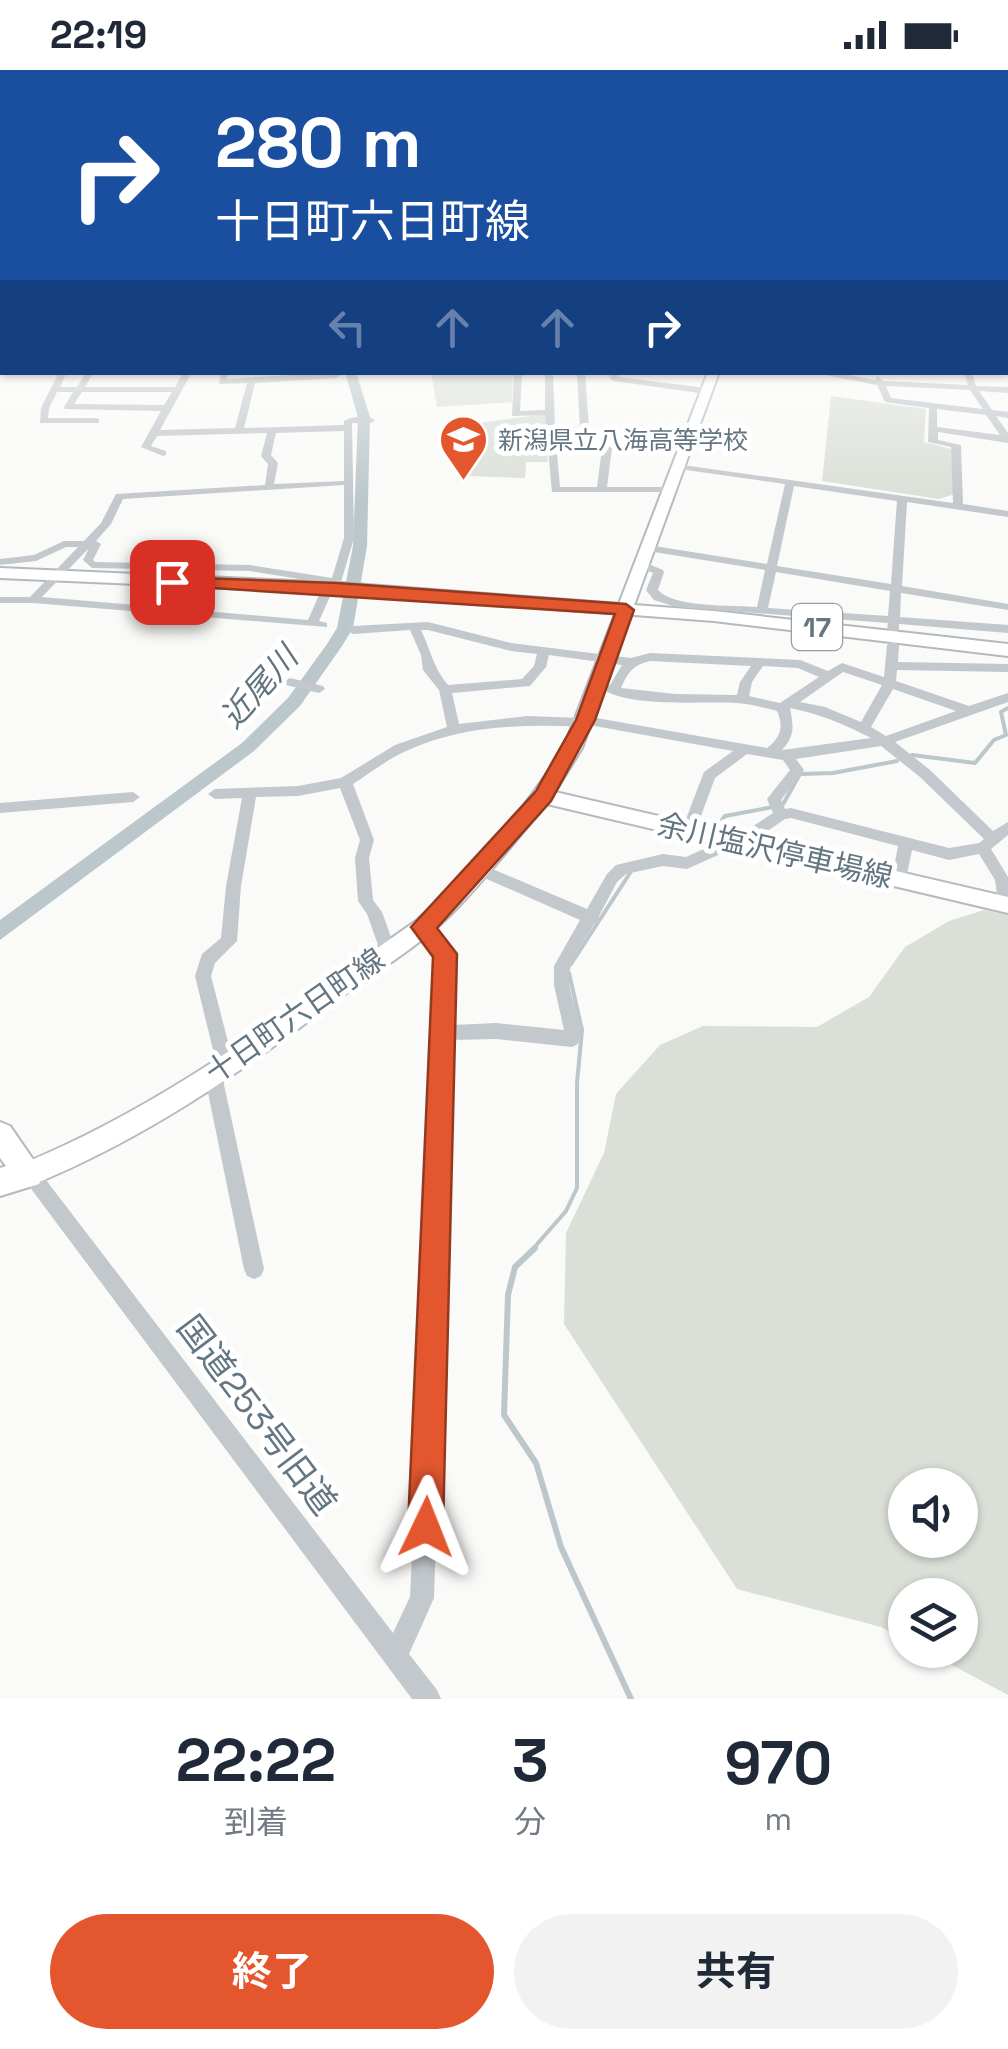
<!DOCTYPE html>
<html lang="ja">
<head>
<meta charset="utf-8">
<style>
	body { margin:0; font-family:"Space Grotesk","Noto Sans JP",sans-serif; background:#f2f2f3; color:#1f2937; height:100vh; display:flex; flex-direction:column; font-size:38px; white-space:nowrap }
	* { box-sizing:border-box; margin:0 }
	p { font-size:32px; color:#747a83 }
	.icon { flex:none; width:55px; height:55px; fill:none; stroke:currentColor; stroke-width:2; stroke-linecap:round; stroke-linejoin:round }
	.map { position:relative; height:1629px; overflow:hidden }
	.details { display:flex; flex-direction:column; background:#fff; flex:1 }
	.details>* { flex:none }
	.banner { position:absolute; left:0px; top:0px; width:1010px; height:305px; box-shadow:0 2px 8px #0004; background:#1a4fa0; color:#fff; overflow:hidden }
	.tools { position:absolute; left:888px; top:1398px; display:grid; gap:20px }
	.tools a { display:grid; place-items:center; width:90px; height:90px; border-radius:50%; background:#fff; box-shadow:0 2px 8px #0004; font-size:50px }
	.pin { position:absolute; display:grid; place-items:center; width:85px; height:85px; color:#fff; margin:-42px; border-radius:20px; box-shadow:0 5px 15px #0006 }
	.me { position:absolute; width:110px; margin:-55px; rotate:2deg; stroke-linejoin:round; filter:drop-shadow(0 0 8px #0008) }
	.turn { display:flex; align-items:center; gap:35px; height:210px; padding:0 50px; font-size:45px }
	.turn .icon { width:130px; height:130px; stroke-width:2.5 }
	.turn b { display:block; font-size:70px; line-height:85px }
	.lanes { display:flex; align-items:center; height:95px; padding:0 50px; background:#0003; justify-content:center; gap:50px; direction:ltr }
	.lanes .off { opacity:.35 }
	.eta { display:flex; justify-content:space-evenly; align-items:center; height:170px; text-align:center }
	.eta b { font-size:60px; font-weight:700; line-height:70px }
	.cta { display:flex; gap:20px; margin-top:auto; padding:20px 50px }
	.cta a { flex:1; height:115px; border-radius:60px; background:#e4572e; color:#fff; font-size:40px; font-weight:700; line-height:115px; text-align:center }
	.cta a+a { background:#f2f2f3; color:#1f2937 }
	.status { display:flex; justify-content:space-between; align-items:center; height:70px; padding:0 50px; background:#fff; direction:ltr }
	.status svg { height:28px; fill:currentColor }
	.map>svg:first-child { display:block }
	.green { fill:#dadfd7; fill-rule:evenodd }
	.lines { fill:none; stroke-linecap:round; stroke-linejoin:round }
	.stream-far1 { stroke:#bbc7cb; stroke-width:4 }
	.stream { stroke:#bbc7cb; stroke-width:6 }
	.river { fill:#bbc7cb; fill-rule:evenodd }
	.major-casing { stroke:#b5babe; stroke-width:4 }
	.highway-casing { stroke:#b4b9bd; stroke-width:4 }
	.minor { fill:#c3c8cc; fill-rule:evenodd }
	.major { fill:#fff; fill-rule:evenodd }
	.highway { fill:#fff; fill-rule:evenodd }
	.route { fill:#e4572e; stroke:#94391e; stroke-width:2.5 }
	.labels { text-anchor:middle; stroke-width:10; stroke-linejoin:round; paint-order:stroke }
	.far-poi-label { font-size:25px; fill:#657683; stroke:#fff; text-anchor:start }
	.shield { fill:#fff; stroke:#939fa8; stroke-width:2.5 }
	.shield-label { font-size:28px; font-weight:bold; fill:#657683 }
	.street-label { font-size:30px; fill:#657683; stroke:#fff }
	.water-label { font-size:32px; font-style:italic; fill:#60757c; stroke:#fff }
	.near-street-label { font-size:35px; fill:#657683; stroke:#fff }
</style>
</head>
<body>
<div class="status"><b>22:19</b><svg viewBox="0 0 49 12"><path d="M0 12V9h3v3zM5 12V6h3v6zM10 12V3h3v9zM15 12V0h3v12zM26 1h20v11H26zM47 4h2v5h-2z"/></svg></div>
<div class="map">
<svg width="1008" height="1629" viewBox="0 0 1008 1629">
	<rect width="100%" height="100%" fill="#fafaf8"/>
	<g class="green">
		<path d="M431 302 513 303 512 332 437 337Z"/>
		<path d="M831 326 926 339 924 372 951 379 955 424 939 429 822 411Z"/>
		<path d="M545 344 548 392H526L525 408 468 406 471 354Z"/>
		<path d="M984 840 1008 845V1625L924 1580H960V1525H905V1570L881 1557 737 1519 564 1254 566 1163 604 1083 616 1024 660 975 703 956 817 957 869 927 905 877 949 851ZM905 1415H960V1470H905Z"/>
	</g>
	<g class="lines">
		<g class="stream-far1">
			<path d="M912 685 975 693 994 670 1006 665 1001 642 1008 638"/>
			<path d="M782 736 800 704 833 703 897 691"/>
			<path d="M715 759 725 746 773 737"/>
			<path d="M571 894 630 803"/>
			<path d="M532 1180 566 1141 577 1118V1013L582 960 569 903"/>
		</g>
		<path class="stream" d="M535 1178 515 1197 508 1225 504 1345 536 1393 561 1477 631 1629"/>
		<path class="river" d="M345 302H356L370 347 367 476 353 558 342 576 300 636 254 681 0 870V850L242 673 288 628 327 574 337 558 353 476 358 347Z"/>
		<defs>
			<path id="major" d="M708 302H719L582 678 555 722 1008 827V843L547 734C517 768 489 805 457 838 426 871 385 896 348 922 245 999 148 1068 29 1116L20 1113 16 1104 20 1095C169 1034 285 942 416 851 472 802 524 741 564 677Z"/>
			<g id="highway">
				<path d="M0 498 341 513 714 541 1008 574V586L714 551 341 523 0 508Z"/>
				<path d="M0 1052 10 1056 43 1104 39 1114 0 1126V1098L6 1096 0 1088Z"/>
			</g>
		</defs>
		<use href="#major" class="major-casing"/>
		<use href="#highway" class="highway-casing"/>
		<g class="minor">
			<rect x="0" y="236" width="2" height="4"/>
			<rect x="0" y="265" width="2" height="4"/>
			<path d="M59 302H67L60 317H77L86 302H94L85 317H175L182 305 129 302H192L160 360 235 358 247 313 219 314 221 302H229L227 309 339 302 340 306 336 308 255 313 244 358 344 355V351C351 346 368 345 375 350L371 353H352L354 468 341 512 343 518 337 521 333 520 319 551 327 553V557L33 533H0V527H30L78 477H66L36 491 0 495V489L34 485 64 471H84L101 453 116 424 265 415 268 394 261 386 267 363 157 366 151 376 166 381V385L163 386 141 377 161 341 65 339 64 337 73 322H57L49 338 48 348H96L99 349V353H40L41 338ZM82 322H172L164 335 74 334ZM344 361V411L274 414 278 393 271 385 276 363ZM344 415V468L332 508 250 495 95 492 93 490 101 474 96 471 111 454 123 429ZM89 478 83 490 92 498 250 501 331 514V515L322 518 308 550 42 527Z"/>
			<path d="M514 302H522L520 341 545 340V302H553L555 356 580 358 577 302H585L589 359 687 370 692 373 687 376 555 361 560 417H597L602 378 607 375 612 378 607 417H670L675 420 673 422H552L545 345 512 346Z"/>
			<path d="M609 302H617L618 307 706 318 710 321 706 324 614 311 610 309Z"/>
			<path d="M809 302H831L875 310 878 306 883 311 968 315 964 302H972L976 316 1008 317V323L979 321 992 340 1008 342V348L996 346 1008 363V373L938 362V370L961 375 963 434 1008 441V447L907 432 902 516 1008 534V540L901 523 900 547 1008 555V563L899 554V560L893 564 887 560 888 553 676 537 654 530 646 520 653 503 638 497V493H646L663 500 664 502 658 520C674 538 732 535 757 537L765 500 648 481 643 478 648 475 767 494 785 414 679 399 674 396 676 394 953 433 951 377 928 372 929 338 885 332 877 315ZM886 316 970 320 983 339 891 328ZM937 339 986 345 1000 365 937 357ZM794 416 897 431 891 514 777 496ZM776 502 890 521 888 546 768 538Z"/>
			<path d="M428 552 511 573 631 588 650 583 800 590 828 601 842 593 884 607 887 575 893 571 899 575 898 592 1008 594V602L897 600 896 611 969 636 1008 623V632L895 672 930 700 993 761 1008 752V765L991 779 1008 807V839L999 838 995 810 979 784 949 790 912 780 906 809 904 813H894L892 809 898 776 791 748 785 749 753 771 750 779 745 781 738 776 687 799 663 796 626 804 617 812 599 846 597 852 594 854C587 867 575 881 571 896 562 922 587 948 578 974L572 977 496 969 453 970 434 1528 409 1584 437 1620 441 1629H412L20 1104 22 1097 29 1095 36 1097 393 1563 410 1527 437 963V886L415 857 417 853H429L453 884V955L496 953 564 960 554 915V896L580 850 473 803 471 799 473 795H483L587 839 607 804 616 795 663 784 686 787 728 768 733 767 739 769 741 764 773 743 767 729 790 700 783 690 747 684 715 708 695 762 688 767 681 762 704 702 733 681 589 655 584 657C524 654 462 655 406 681 388 689 370 703 353 714L374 770 369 788 373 830 382 842 396 881 394 886 388 888 382 886 367 844 358 831 355 788 360 770 340 718 298 726 256 727 241 816 237 871 215 893 211 906 234 995 231 1001H221L264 1199 261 1206 254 1209 247 1206 244 1199 204 1003 207 997 217 996 195 906 202 884 221 868 226 816 242 728 215 729 208 724 215 719 298 716 341 708 395 675 447 657 439 620 423 600 421 585 410 560 353 564 347 560 353 556ZM421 560H428L511 581 537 584 534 596 522 609 448 615C433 597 431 581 421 560ZM549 585 622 595 610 615 604 616 602 619C631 638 701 631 737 633 751 634 764 638 777 641 784 657 781 667 767 678L585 646 580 648 527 646 459 654 452 623 530 616 546 597ZM650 591 751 596 740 612 737 625 675 624 621 618C627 603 634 594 650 591ZM763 596 798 598 819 607 780 633 749 626 752 612ZM843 602 882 615 861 652 825 637 800 632ZM893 619 956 641 886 666 871 657ZM790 638C820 644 844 654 871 668L782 680C796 665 793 655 790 638ZM881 676 920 707 984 769 979 773 949 778 791 738 785 739 781 730 804 700 796 689Z"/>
			<path d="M290 608 323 616 325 619 319 623 286 615 284 612Z"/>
			<path d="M133 722 140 727 133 732 0 743V733Z"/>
		</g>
		<use href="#major" class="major"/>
		<use href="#highway" class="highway"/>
	</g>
	<linearGradient id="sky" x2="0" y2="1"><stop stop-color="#96bcdc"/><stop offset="0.47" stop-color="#fdfdfc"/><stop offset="1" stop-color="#fdfdfc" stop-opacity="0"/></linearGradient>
	<rect width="1008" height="433" fill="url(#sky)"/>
	<path class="route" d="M172 507 337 513 626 534 634 540 595 650 551 731 437 858 457 884 443 1457 438 1469 426 1475 413 1469 408 1457 433 887 411 857 536 721 576 650 615 544 166 515 164 512Z"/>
	<defs>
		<symbol id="school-pin" viewBox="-11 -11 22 30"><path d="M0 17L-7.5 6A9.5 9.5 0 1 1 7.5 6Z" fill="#e4572e" stroke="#fff"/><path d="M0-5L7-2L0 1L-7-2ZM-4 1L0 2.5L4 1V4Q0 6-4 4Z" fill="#fff"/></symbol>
	</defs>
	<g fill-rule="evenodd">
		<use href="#school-pin" x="436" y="342" width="55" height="75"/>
	</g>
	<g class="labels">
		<g class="far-poi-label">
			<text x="498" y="379">新潟県立八海高等学校</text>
		</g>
		<rect class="shield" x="792" y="534" width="50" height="46" rx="8"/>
		<g class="shield-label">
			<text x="817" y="567">17</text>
		</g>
		<g class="street-label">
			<text transform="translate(775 781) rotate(13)" y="10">余川塩沢停車場線</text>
			<text transform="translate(295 946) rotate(-35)" y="10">十日町六日町線</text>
		</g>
		<g class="water-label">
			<text transform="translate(259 617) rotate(-48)" y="11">近尾川</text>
		</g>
		<g class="near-street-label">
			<text transform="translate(257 1345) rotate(53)" y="12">国道253号旧道</text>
		</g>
	</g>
</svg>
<div class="tools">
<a><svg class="icon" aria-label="sound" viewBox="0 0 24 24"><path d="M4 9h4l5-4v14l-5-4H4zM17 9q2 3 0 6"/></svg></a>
<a><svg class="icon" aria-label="layers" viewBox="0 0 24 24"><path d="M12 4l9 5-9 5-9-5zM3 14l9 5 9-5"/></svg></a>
</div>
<div class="pin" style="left:172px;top:512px;background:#d93025"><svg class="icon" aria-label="arrive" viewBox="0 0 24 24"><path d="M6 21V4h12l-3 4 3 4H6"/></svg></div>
<svg class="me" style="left:426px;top:1457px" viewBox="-20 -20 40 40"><path d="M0-17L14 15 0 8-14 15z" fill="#e4572e" stroke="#fff" stroke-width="4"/></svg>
<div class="banner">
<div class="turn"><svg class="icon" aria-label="right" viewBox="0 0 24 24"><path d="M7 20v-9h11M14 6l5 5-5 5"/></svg><div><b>280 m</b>十日町六日町線</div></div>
<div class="lanes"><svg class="icon off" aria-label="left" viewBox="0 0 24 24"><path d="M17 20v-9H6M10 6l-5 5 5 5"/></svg><svg class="icon off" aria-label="ahead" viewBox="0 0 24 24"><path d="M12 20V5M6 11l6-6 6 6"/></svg><svg class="icon off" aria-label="ahead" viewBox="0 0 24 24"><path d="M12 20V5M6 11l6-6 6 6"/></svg><svg class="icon" aria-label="right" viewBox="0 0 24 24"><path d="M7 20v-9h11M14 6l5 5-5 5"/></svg></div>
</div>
</div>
<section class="details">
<div class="eta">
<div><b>22:22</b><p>到着</p></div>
<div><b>3</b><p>分</p></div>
<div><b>970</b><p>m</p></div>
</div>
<div class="cta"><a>終了</a><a>共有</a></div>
</section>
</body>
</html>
